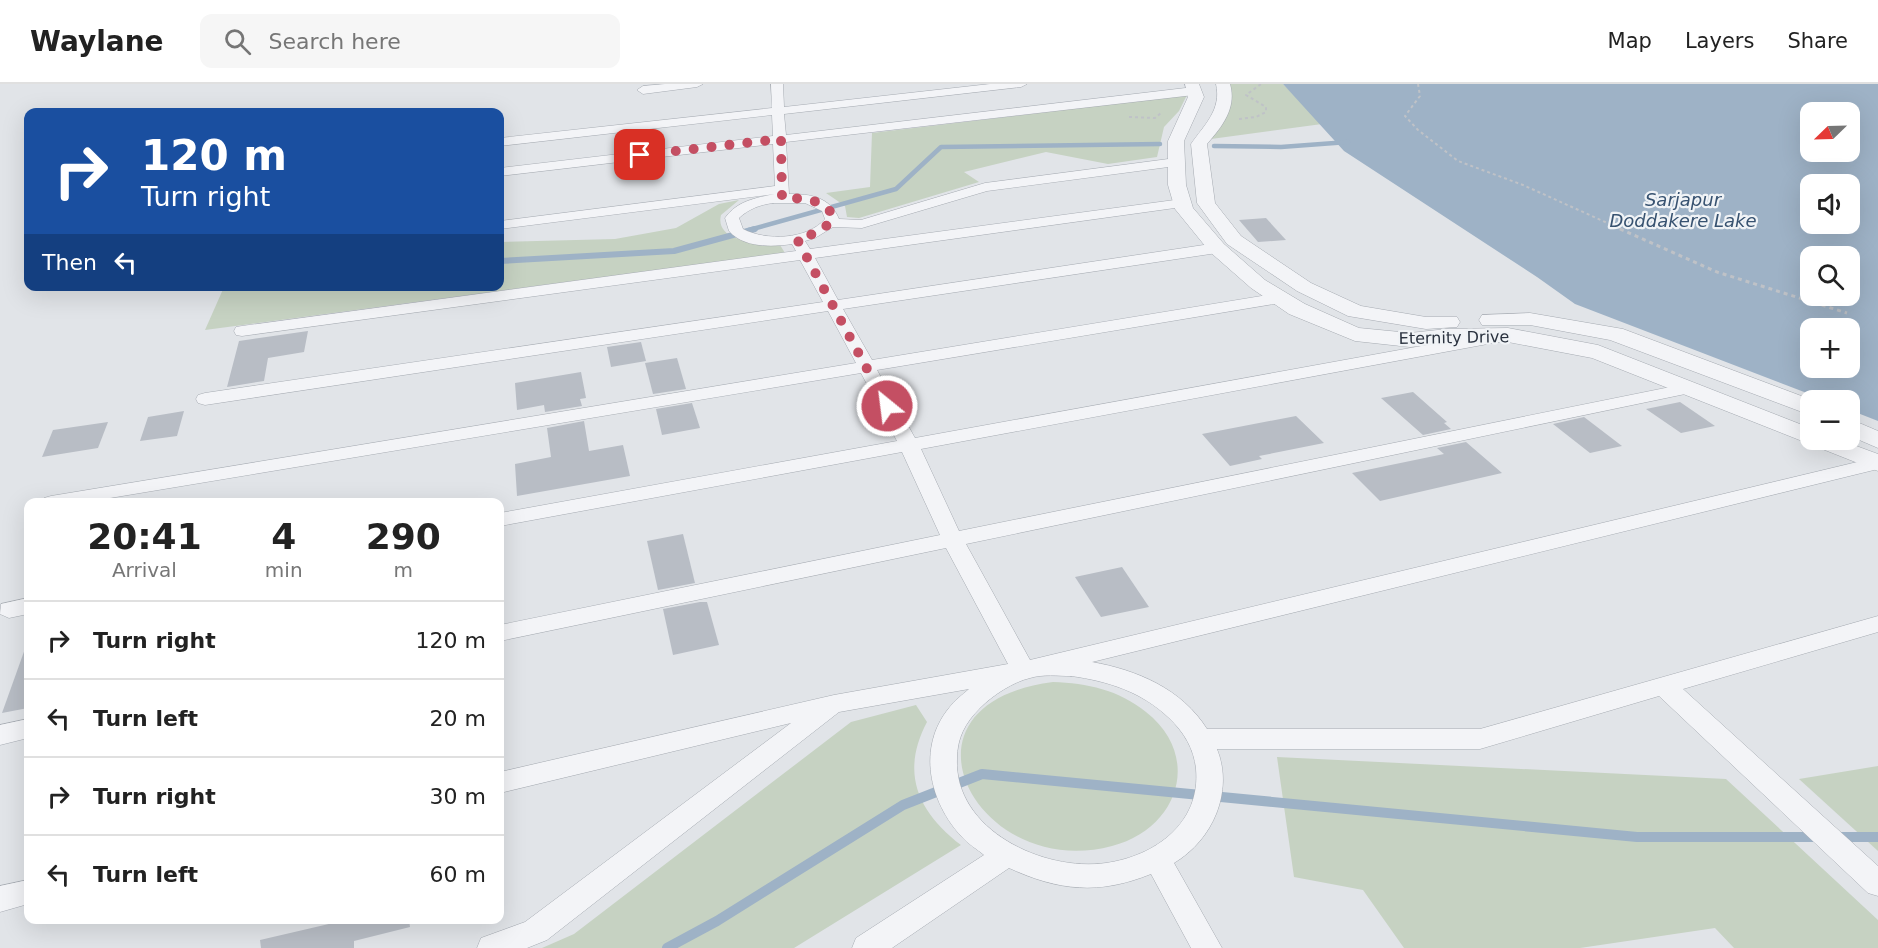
<!DOCTYPE html>
<html lang="en">
<head>
<meta charset="utf-8">
<style>
	body { margin:0; font-family:"DejaVu Sans",sans-serif; background:#f6f6f6; color:#222; height:100vh; display:flex; flex-direction:column; font-size:22px; white-space:nowrap }
	* { box-sizing:border-box; margin:0 }
	p { font-size:20px; color:#767676 }
	.icon { flex:none; width:33px; height:33px; fill:none; stroke:currentColor; stroke-width:2; stroke-linecap:round; stroke-linejoin:round }
	.map { position:relative; flex:1; overflow:hidden }
	.details { position:absolute; left:24px; top:414px; width:480px; height:426px; display:flex; flex-direction:column; background:#fff; border-radius:12px; box-shadow:0 6px 24px #0002 }
	.details>* { flex:none }
	.top-card { position:absolute; left:24px; top:24px; width:480px; height:183px; border-radius:12px; box-shadow:0 6px 24px #0002; background:#1a4fa0; color:#fff; overflow:hidden }
	.needle { width:39px; rotate:247deg }
	.buttons { position:absolute; left:1800px; top:18px; display:grid; gap:12px }
	.buttons a { display:grid; place-items:center; width:60px; height:60px; border-radius:12px; background:#fff; box-shadow:0 6px 24px #0002; font-size:30px }
	.pin { position:absolute; display:grid; place-items:center; width:51px; height:51px; color:#fff; margin:-26px; border-radius:12px; box-shadow:0 3px 9px #0006 }
	.me { position:absolute; width:66px; margin:-33px; rotate:331deg; stroke-linejoin:round; filter:drop-shadow(0 0 4px #0008) }
	.turn { display:flex; align-items:center; gap:21px; height:126px; padding:0 18px; font-size:27px }
	.turn .icon { width:78px; height:78px; stroke-width:2.5 }
	.turn b { display:block; font-size:42px; line-height:51px }
	.then { display:flex; align-items:center; height:57px; padding:0 18px; background:#0003; gap:12px; font-size:22px }
	.eta { display:flex; justify-content:space-evenly; align-items:center; height:102px; text-align:center }
	.eta b { font-size:36px; font-weight:800; line-height:42px }
	ul { padding:0; list-style:none }
	li { display:flex; align-items:center; gap:18px; height:78px; padding:0 18px; border-top:2px solid #e0e0e0 }
	li div { flex:1 }
	li b { display:block; font-size:22px }
	li em { font-style:normal }
	header { display:flex; align-items:center; gap:36px; box-sizing:border-box; height:84px; padding:0 30px; background:#fff; border-bottom:2px solid #e0e0e0 }
	header strong { font-size:28px }
	nav { display:flex; gap:33px; margin-inline-start:auto; font-size:21px }
	.search { width:420px; height:54px; background:#f6f6f6; display:flex; align-items:center; gap:15px; box-sizing:border-box; padding:0 21px; border-radius:12px; color:#767676; font-size:22px }
	.map>svg:first-child { display:block }
	.green { fill:#c6d2c2 }
	.water { fill:#9eb2c6; fill-rule:evenodd }
	.lines { fill:none; stroke-linecap:round; stroke-linejoin:round }
	.stream-far2 { stroke:#9eb2c6; stroke-width:4.5 }
	.stream-far1 { stroke:#9eb2c6; stroke-width:6 }
	.stream { stroke:#9eb2c6; stroke-width:10 }
	.building { fill:#b8bdc5 }
	.service-casing { stroke:#a6abb2; stroke-width:2 }
	.minor-casing { stroke:#a6abb2; stroke-width:1 }
	.tertiary-casing { stroke:#a6abb2; stroke-width:1 }
	.path-far1 { stroke:#bfc2c7; stroke-width:2; stroke-dasharray:3 3; stroke-linecap:butt }
	.path { stroke:#bfc2c7; stroke-width:3; stroke-dasharray:4 4; stroke-linecap:butt }
	.service { fill:#f3f4f7; fill-rule:evenodd }
	.minor { fill:#f3f4f7; fill-rule:evenodd }
	.tertiary { fill:#f3f4f7; fill-rule:evenodd }
	.route { stroke:#c44f63; stroke-width:10; stroke-dasharray:0 18 }
	.labels { text-anchor:middle; stroke-width:4.5; stroke-linejoin:round; paint-order:stroke }
	.far-street-label { font-size:16px; fill:#2a323f; stroke:#f0f3f6 }
	.far-water-label { font-size:18px; font-style:italic; fill:#375270; stroke:#f0f3f6 }
</style>
</head>
<body>
<header>
<strong>Waylane</strong>
<div class="search"><svg class="icon" aria-label="search" viewBox="0 0 24 24"><circle cx="10" cy="10" r="6"/><path d="M15 15l6 6"/></svg>Search here</div>
<nav><a>Map</a><a>Layers</a><a>Share</a></nav>
</header>
<div class="map">
<svg width="1878" height="864" viewBox="0 0 1878 864">
	<rect width="100%" height="100%" fill="#e1e4e8"/>
	<g class="green">
		<path d="M1230 0H1283L1322 40 1211 55 1231 20Z"/>
		<path d="M1187 11 1179 27 1164 43 1157 73 1108 80 1046 68 964 88 979 98 859 134 847 133 845 122 826 109 870 103 872 49Z"/>
		<path d="M739 116 721 131C714 159 763 159 780 161L785 169 205 246 224 203 500 202V158L615 155 676 144 719 120Z"/>
		<path d="M1053 598C1087 599 1119 606 1146 628 1203 673 1178 745 1112 762 977 798 882 620 1053 598Z"/>
		<path d="M916 621 927 638C900 689 918 728 961 761L794 864H542L574 850 851 638Z"/>
		<path d="M1277 673 1726 695 1878 836V864H1734L1715 844 1580 864H1404L1363 806 1294 793Z"/>
		<path d="M1878 682V767L1799 695Z"/>
	</g>
	<path class="water" d="M1283 0H1878V337L1850 326V316H1825L1575 220 1537 193 1344 67ZM1810 28H1850V68H1810ZM1810 100H1850V140H1810ZM1810 172H1850V212H1810ZM1810 244H1850V284H1810Z"/>
	<g class="lines">
		<g class="stream-far2">
			<path d="M1214 62 1281 63 1348 58"/>
			<path d="M749 146 896 105 941 63 1160 60"/>
		</g>
		<path class="stream-far1" d="M500 177 674 167 755 145"/>
		<g class="stream">
			<path d="M1837 753H1878"/>
			<path d="M667 864 717 837 903 721 982 690 1637 753H1816"/>
		</g>
	</g>
	<g class="building">
		<path d="M650 47 658 63 634 66 626 50Z"/>
		<path d="M1266 134 1286 156 1258 158 1239 136Z"/>
		<path d="M308 247 304 268 268 274 264 297 227 303 239 257Z"/>
		<path d="M641 258 646 277 611 283 607 263Z"/>
		<path d="M677 274 686 305 653 310 645 279Z"/>
		<path d="M581 288 586 314 580 315 582 322 545 328 544 321 517 326 515 299Z"/>
		<path d="M1413 308 1447 338 1444 339 1451 345 1423 351 1381 314Z"/>
		<path d="M1680 318 1715 342 1681 349 1646 325Z"/>
		<path d="M692 319 700 344 662 351 656 325Z"/>
		<path d="M184 327 177 352 140 357 148 333Z"/>
		<path d="M1296 332 1324 359 1259 372 1262 375 1230 382 1202 350Z"/>
		<path d="M1584 333 1622 362 1590 369 1553 340Z"/>
		<path d="M584 337 589 367 623 361 630 392 517 412 515 380 551 373 547 344Z"/>
		<path d="M108 338 98 364 42 373 53 346Z"/>
		<path d="M1466 358 1502 389 1380 417 1352 389 1444 370 1437 364Z"/>
		<path d="M683 450 695 499 658 506 647 457Z"/>
		<path d="M1122 483 1149 523 1101 533 1075 493Z"/>
		<path d="M700 518H707L719 561 673 571 663 525Z"/>
		<path d="M26 562 28 563V624L2 629Z"/>
		<path d="M346 836H409L410 843 354 857V864H261L260 856Z"/>
	</g>
	<g class="lines">
		<defs>
			<path id="service" d="M212 202 208 205 204 203V202Z"/>
			<g id="minor">
				<path d="M665 0H703L697 3 643 10 637 6 643 2Z"/>
				<path d="M771 0H783L784 23 990 0H1027L1021 3 784 30 786 51 1194 3 1200 7 1194 11 786 58 789 110C811 110 830 113 839 135L861 136 985 99 1176 74 1183 78 1176 82 987 107 862 144 833 143 815 154 805 157 810 165 1182 115 1189 119 1182 123 815 174 838 216 1217 159 1225 164 1217 169 843 225 872 276 1280 209 1288 214 1280 219 877 286 915 354 1493 249 1499 250 1502 254 1499 258 1493 259 921 365 959 447 1690 299 1696 300 1699 304 1696 308 1690 309 966 460 1030 576 1878 373V385L1092 578C1137 586 1182 605 1207 645H1480L1878 532V548L1683 605 1878 782V812L1868 809 1659 612 1480 665H1217C1234 707 1213 756 1174 779L1222 864H1191L1151 790C1099 811 1059 807 1009 784L892 864H852L856 854 984 771C977 765 968 760 962 753 929 718 917 663 949 624 954 617 962 611 969 605L839 628 547 856 527 864H477L481 854 525 838 791 639 500 709V688L834 611 1008 580 946 464 500 557V541L940 451 902 368 500 442V429L897 357 861 289 86 418H41L44 414 51 412 856 279 828 227 205 321 198 319 196 315 198 311 205 309 823 218 800 176 242 252 236 251 234 247 236 243 242 242 796 167 792 160C772 163 744 164 729 147L725 134C737 117 755 114 775 110L500 145V137L775 102 773 60 500 92V84L773 52 772 31 500 62V54L772 24ZM773 119H805L822 127 825 135C807 156 766 157 743 145L739 134C749 125 759 121 773 119ZM1071 592C1108 597 1142 608 1169 634 1184 648 1194 665 1196 685 1201 739 1155 772 1106 779 1044 788 954 746 957 675 957 654 965 639 980 624 993 611 1013 598 1030 594 1043 590 1058 592 1071 592Z"/>
				<path d="M28 514V530L9 534 0 530 1 520Z"/>
				<path d="M28 635V654L0 661V641Z"/>
				<path d="M28 796V820L0 828V802Z"/>
			</g>
			<g id="tertiary">
				<path d="M1185 0H1199L1204 13 1184 57 1186 101 1193 124 1224 160 1265 196 1305 220 1359 244 1410 249 1447 245 1508 244 1598 261 1810 344V356H1840L1878 370V387L1592 274 1508 258 1447 259 1410 263 1355 257 1289 230 1251 204 1210 168 1175 125 1168 101V57L1188 13Z"/>
				<path d="M1216 0H1230C1237 24 1222 43 1207 60L1215 119 1241 152 1311 199 1361 222 1426 233H1457L1460 238 1457 243 1426 245 1348 232 1297 207 1227 160 1197 119 1191 60C1204 41 1222 26 1216 0Z"/>
				<path d="M1530 229 1623 245 1812 316 1810 331 1610 256 1530 241H1482L1479 236 1482 231Z"/>
				<path d="M1850 335 1878 347V364L1850 352Z"/>
			</g>
		</defs>
		<use href="#service" class="service-casing"/>
		<use href="#minor" class="minor-casing"/>
		<use href="#tertiary" class="tertiary-casing"/>
		<g class="path-far1">
			<path d="M1418 0 1420 12 1405 32 1418 46 1458 77 1523 101 1623 146"/>
			<path d="M1129 33 1155 34 1162 28"/>
			<path d="M1239 35 1256 33 1266 28V23L1246 11 1261 0"/>
		</g>
		<path class="path" d="M1620 145 1717 188 1847 229"/>
		<use href="#service" class="service"/>
		<use href="#minor" class="minor"/>
		<use href="#tertiary" class="tertiary"/>
	</g>
	<g class="lines">
		<path class="route" d="M640 71 781 55 782 114C798 114 828 114 833 134L822 147 797 155 887 322"/>
	</g>
	<g class="labels">
		<g class="far-street-label">
			<text transform="translate(1454 253) rotate(-1)" y="6">Eternity Drive</text>
		</g>
		<g class="far-water-label">
			<text x="1683" y="122">Sarjapur<tspan x="1683" dy="21">Doddakere Lake</tspan></text>
		</g>
	</g>
</svg>
<div class="buttons">
<a><svg class="needle" viewBox="-14 -14 28 28"><path d="M0-13l5 13h-10z" fill="#e53935"/><path d="M0 13l5-13h-10z" fill="#767676"/></svg></a>
<a><svg class="icon" aria-label="sound" viewBox="0 0 24 24"><path d="M4 9h4l5-4v14l-5-4H4zM17 9q2 3 0 6"/></svg></a>
<a><svg class="icon" aria-label="search" viewBox="0 0 24 24"><circle cx="10" cy="10" r="6"/><path d="M15 15l6 6"/></svg></a>
<a>+</a>
<a>−</a>
</div>
<div class="pin" style="left:640px;top:71px;background:#d93025"><svg class="icon" aria-label="arrive" viewBox="0 0 24 24"><path d="M6 21V4h12l-3 4 3 4H6"/></svg></div>
<svg class="me" style="left:887px;top:322px" viewBox="-20 -20 40 40"><circle r="17" fill="#c44f63" stroke="#fff" stroke-width="3"/><path d="M0-11L8 9 0 5-8 9z" fill="#fff"/></svg>
<div class="top-card">
<div class="turn"><svg class="icon" aria-label="right" viewBox="0 0 24 24"><path d="M7 20v-9h11M14 6l5 5-5 5"/></svg><div><b>120 m</b>Turn right</div></div>
<div class="then">Then<svg class="icon" aria-label="left" viewBox="0 0 24 24"><path d="M17 20v-9H6M10 6l-5 5 5 5"/></svg></div>
</div>
<section class="details">
<div class="eta">
<div><b>20:41</b><p>Arrival</p></div>
<div><b>4</b><p>min</p></div>
<div><b>290</b><p>m</p></div>
</div>
<ul>
<li><svg class="icon" aria-label="right" viewBox="0 0 24 24"><path d="M7 20v-9h11M14 6l5 5-5 5"/></svg><div><b>Turn right</b></div><em>120 m</em></li>
<li><svg class="icon" aria-label="left" viewBox="0 0 24 24"><path d="M17 20v-9H6M10 6l-5 5 5 5"/></svg><div><b>Turn left</b></div><em>20 m</em></li>
<li><svg class="icon" aria-label="right" viewBox="0 0 24 24"><path d="M7 20v-9h11M14 6l5 5-5 5"/></svg><div><b>Turn right</b></div><em>30 m</em></li>
<li><svg class="icon" aria-label="left" viewBox="0 0 24 24"><path d="M17 20v-9H6M10 6l-5 5 5 5"/></svg><div><b>Turn left</b></div><em>60 m</em></li>
</ul>
</section>
</div>
</body>
</html>
